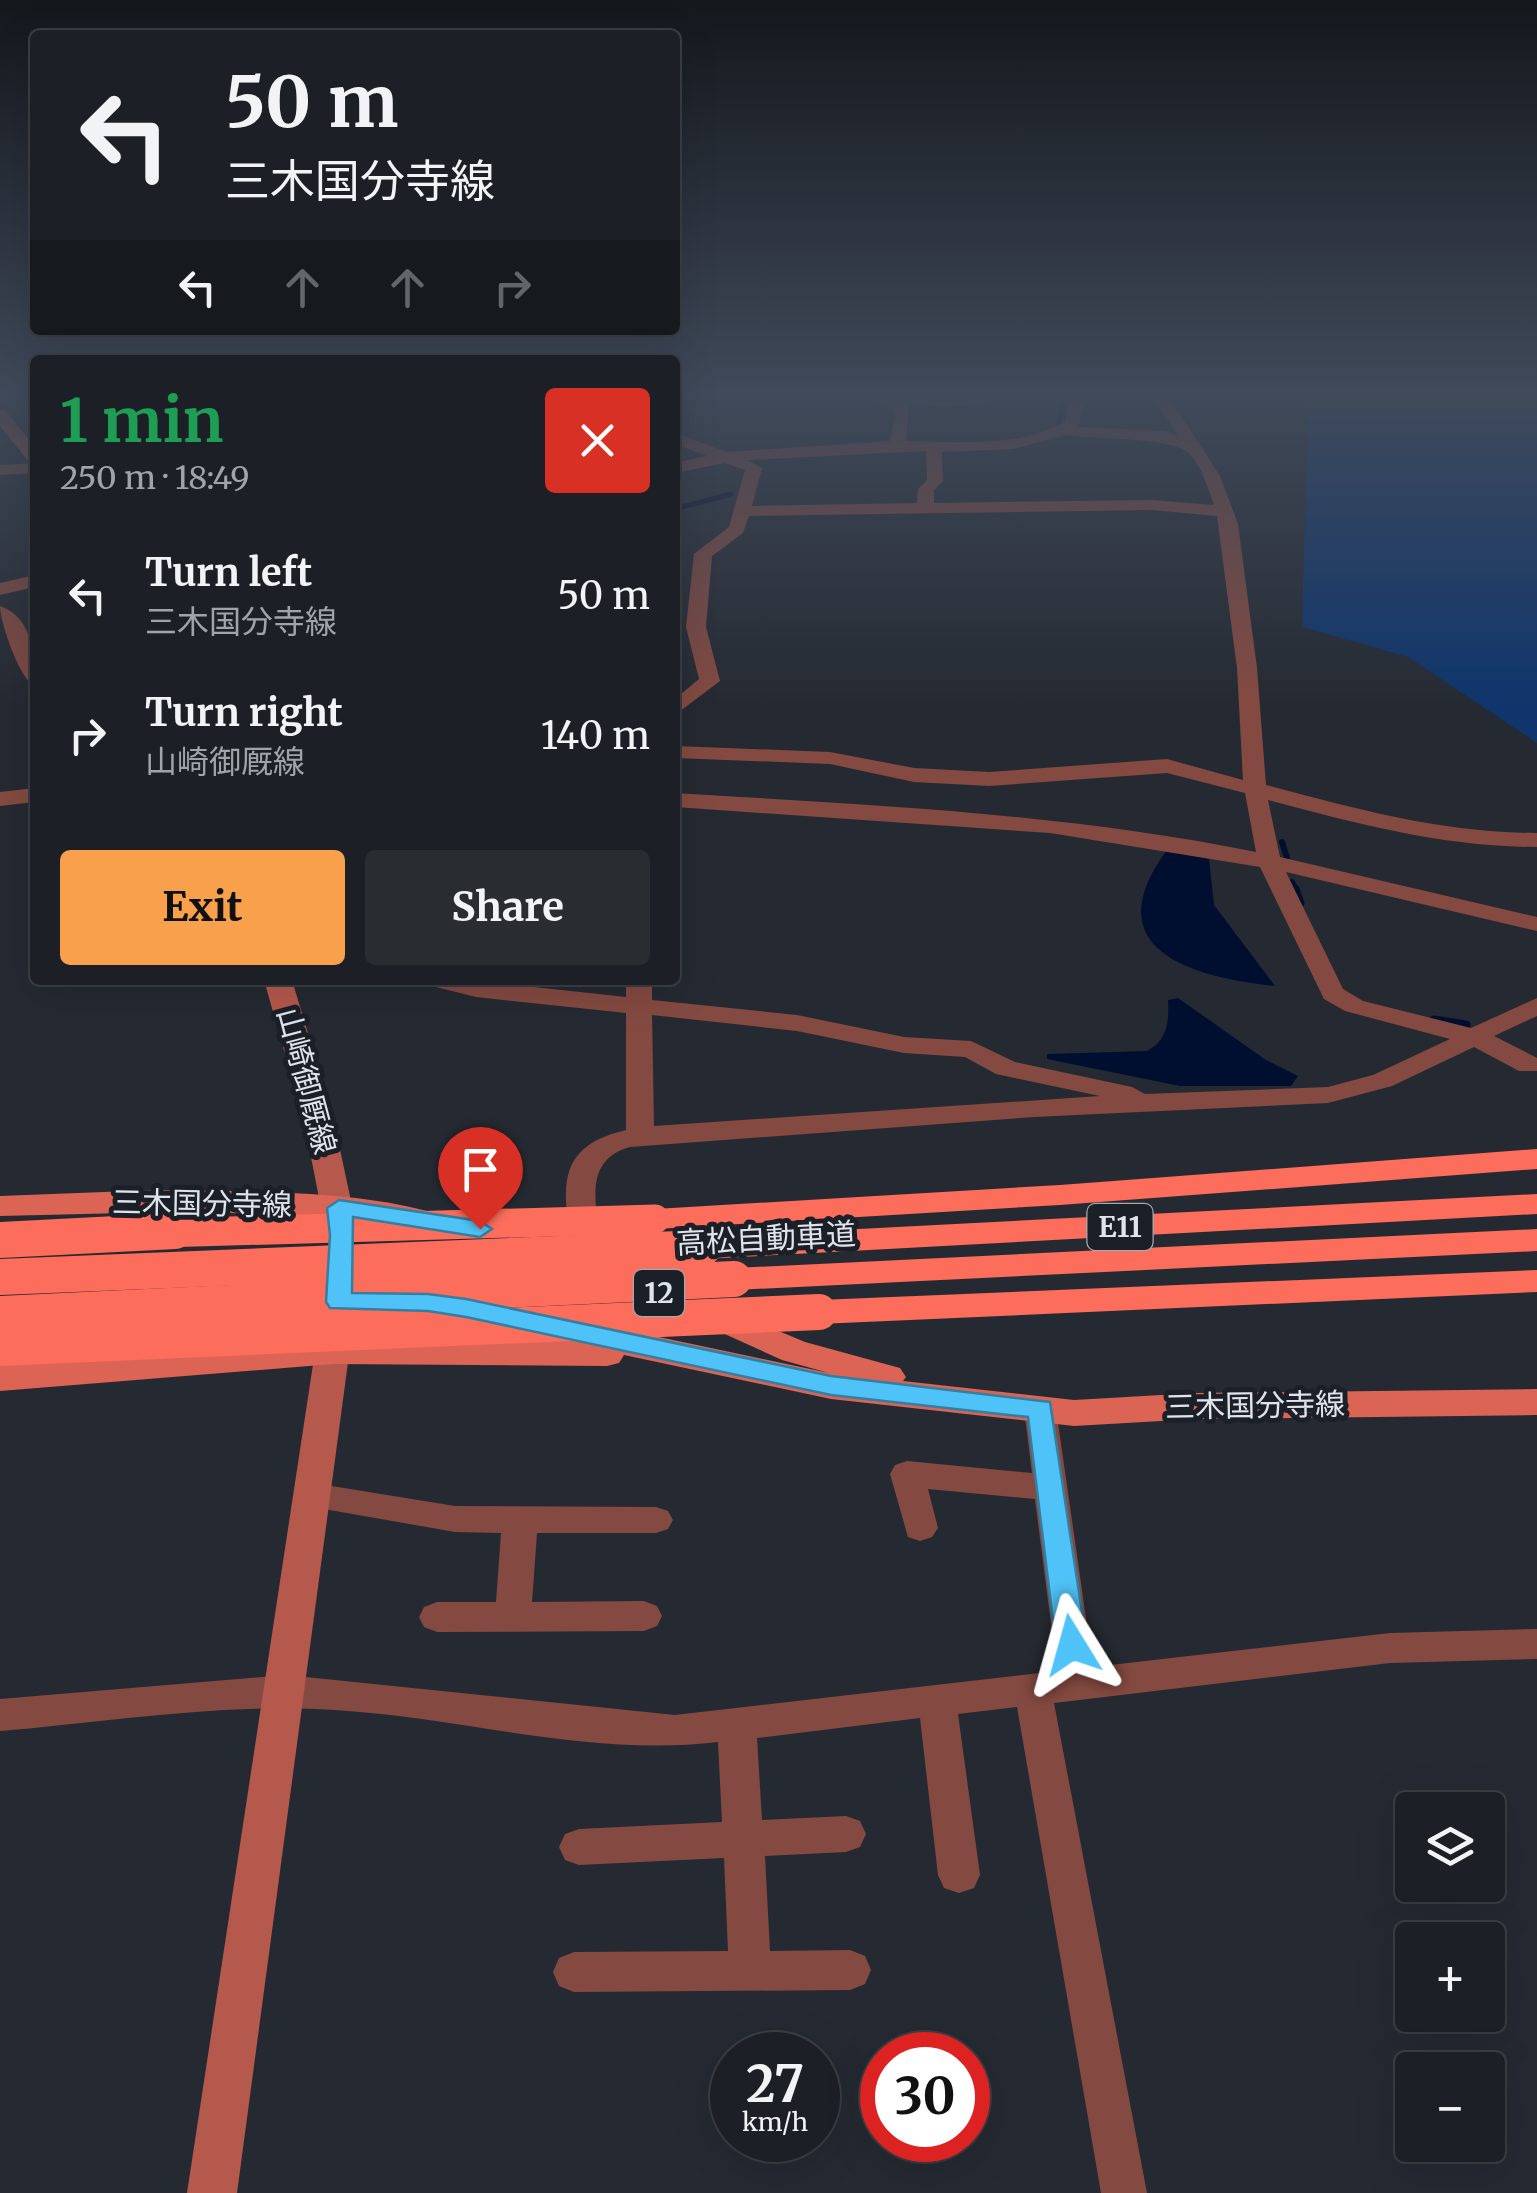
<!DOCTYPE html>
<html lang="en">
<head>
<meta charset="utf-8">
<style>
	body { margin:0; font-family:Merriweather,"Noto Sans JP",serif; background:#292d32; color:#f1f3f6; height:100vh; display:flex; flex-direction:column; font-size:38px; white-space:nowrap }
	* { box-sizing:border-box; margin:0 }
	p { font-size:32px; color:#a0a3a7 }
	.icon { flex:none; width:55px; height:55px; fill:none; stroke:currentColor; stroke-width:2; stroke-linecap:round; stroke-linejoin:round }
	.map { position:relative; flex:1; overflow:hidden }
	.side { position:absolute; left:30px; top:355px; width:650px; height:630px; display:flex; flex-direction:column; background:#1c2026; border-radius:10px; box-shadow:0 10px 40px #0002,0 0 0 2px #3a3e43 }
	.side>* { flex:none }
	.hud { position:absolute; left:30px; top:30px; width:650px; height:305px; border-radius:10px; box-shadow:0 10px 40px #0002,0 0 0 2px #3a3e43; background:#1c2026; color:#f1f3f6; overflow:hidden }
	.buttons { position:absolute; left:1395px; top:1792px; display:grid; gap:20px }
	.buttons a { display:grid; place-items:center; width:110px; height:110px; border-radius:10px; background:#1c2026; box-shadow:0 10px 40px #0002,0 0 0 2px #3a3e43; font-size:50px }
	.speed { position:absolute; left:710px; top:2032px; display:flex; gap:20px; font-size:50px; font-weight:700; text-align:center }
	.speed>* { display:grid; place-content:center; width:130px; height:130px; border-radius:50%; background:#1c2026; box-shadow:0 10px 40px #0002,0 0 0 2px #3a3e43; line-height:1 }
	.speed small { font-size:25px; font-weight:400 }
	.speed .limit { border:15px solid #d22; background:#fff; color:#111 }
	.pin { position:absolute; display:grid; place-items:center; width:85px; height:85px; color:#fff; margin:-102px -42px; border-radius:50% 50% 50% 0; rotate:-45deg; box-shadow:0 0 10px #0007 }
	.pin .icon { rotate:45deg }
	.me { position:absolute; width:110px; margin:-55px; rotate:352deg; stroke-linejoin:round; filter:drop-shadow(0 0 8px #0008) }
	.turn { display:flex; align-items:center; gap:35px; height:210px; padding:0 30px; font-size:45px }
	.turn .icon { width:130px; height:130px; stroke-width:2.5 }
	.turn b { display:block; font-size:70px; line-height:85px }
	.lanes { display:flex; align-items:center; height:95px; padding:0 30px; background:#0003; justify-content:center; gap:50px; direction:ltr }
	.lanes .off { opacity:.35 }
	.round { display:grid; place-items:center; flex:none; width:105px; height:105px; border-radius:10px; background:#292d32 }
	.head { display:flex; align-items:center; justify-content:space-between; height:170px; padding:0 30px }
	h1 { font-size:60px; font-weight:700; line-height:75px; color:#1e9e55 }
	.action { display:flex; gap:20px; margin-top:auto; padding:20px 30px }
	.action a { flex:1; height:115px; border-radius:10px; background:#f8a04b; color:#111; font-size:40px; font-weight:700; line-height:115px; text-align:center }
	.action a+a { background:#292d32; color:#f1f3f6 }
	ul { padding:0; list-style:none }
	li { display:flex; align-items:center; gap:30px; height:140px; padding:0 30px }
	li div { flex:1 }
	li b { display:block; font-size:38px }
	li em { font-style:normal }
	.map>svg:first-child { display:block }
	.green { fill:#0f356c }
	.water { fill:#000e30 }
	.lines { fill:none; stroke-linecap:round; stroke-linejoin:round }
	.stream-far2 { stroke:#000e30; stroke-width:5 }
	.stream-far1 { stroke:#000e30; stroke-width:6 }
	.stream { stroke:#000e30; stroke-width:9 }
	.street { fill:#844a41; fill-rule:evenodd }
	.secondary { fill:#b5594d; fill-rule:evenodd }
	.primary { fill:#db6455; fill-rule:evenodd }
	.highway { fill:#fd6d5c; fill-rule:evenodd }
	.highway-bridge-far1 { stroke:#fd6d5c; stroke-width:29 }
	.highway-bridge { stroke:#fd6d5c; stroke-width:36 }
	.route { fill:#4fc3f7; stroke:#337fa1; stroke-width:2.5 }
	.labels { text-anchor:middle; stroke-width:10; stroke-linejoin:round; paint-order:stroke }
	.shield { fill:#1b2028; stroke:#a5a9b0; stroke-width:2.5 }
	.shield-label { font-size:28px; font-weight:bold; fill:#e0e4ea }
	.street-label { font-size:30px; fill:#e0e4ea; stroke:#1b2028 }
</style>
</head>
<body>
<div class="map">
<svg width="1537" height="2193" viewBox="0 0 1537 2193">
	<rect width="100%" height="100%" fill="#252a32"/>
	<path class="green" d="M1308 397H1537V743L1408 657 1302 627Z"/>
	<g class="water">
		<path d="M1167 850 1209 859 1214 905 1275 986C1190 977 1094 949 1167 850Z"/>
		<path d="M1178 998 1266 1060 1298 1076 1291 1086H1180L1047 1059V1054L1147 1051C1168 1040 1169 1021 1168 1000Z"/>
	</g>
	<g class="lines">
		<g class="stream-far2">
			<path d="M1059 422 1065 397"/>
			<path d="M675 509 731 494"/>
		</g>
		<g class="stream-far1">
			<path d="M1282 842 1287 858"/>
			<path d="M1292 882 1296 891"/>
		</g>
		<g class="stream">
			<path d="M1295 889 1300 903"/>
			<path d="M1434 1020 1466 1025"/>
		</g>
		<g class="street">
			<path d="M866 397H888L909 405 906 441C958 442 1018 448 1065 422L1071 397H1087L1078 427 1165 431 1178 436 1153 397H1169L1220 476 1238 524 1257 668 1266 785C1356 809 1443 833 1537 833V847C1444 847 1358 824 1268 800L1280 857 1537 917V931L1286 872 1343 989 1363 1001 1471 1028 1537 998V1016L1494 1036 1537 1058V1071H1519L1474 1047 1392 1086 1328 1103 1034 1117 630 1147C582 1160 596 1207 602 1245L598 1252H576C569 1241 569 1226 567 1212 561 1163 579 1141 626 1130V1013L476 997 428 985 424 980H470L626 997V980H652V1000L797 1015 904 1037 971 1041 1015 1062 1132 1087 1145 1094 1328 1087 1373 1075 1450 1039 1345 1011 1324 999 1260 867 1050 833 675 807V793C869 805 1064 813 1256 852L1245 793 1167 773 989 786 914 782 830 764 675 758V746L830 752 914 768 989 772 1167 759 1243 780 1237 668 1217 516 1152 510 749 516 743 533 712 556 706 627 720 681 675 715V699L699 679 686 627 694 554 729 527 745 470 725 463 675 473V463L707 456 675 444V433L727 452 890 441 896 410ZM1065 435C1093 439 1174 437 1190 454 1202 468 1208 488 1214 505L1152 500 934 503V490L943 481 942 452 1013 449ZM926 451 927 480 918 489 917 503 752 506 762 468 747 460ZM652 1015 797 1031 904 1053 965 1057 996 1074 1100 1096 654 1126Z"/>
			<path d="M898 397H993C973 410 918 410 898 397Z"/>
			<path d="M35 463V473L0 475V465Z"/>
			<path d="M35 575V587L0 595V583Z"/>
			<path d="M0 606C33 617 35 657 35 686 20 681 0 622 0 606Z"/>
			<path d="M35 788V802L0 806V792Z"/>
			<path d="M1040 1397 1052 1401 1056 1409 1093 1667 1390 1633 1537 1629V1659L1390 1663 1054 1703 1147 2193H1101L1017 1707 958 1714 980 1875 974 1888 959 1893 944 1888 938 1875 920 1718 757 1738 762 1820 846 1816 860 1821 866 1834 860 1847 846 1852 765 1856 770 1951 850 1950 865 1956 871 1970 865 1984 850 1990 574 1992 559 1986 553 1972 559 1958 574 1952 728 1951 724 1858 579 1865 565 1860 559 1847 565 1834 579 1829 722 1822 718 1742C595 1757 471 1720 348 1711 233 1701 115 1721 0 1731V1699L286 1675 675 1715 1057 1671 1035 1499 928 1489 938 1528 932 1537 920 1541 908 1537 890 1474 895 1465 907 1461 1032 1473 1024 1409 1028 1401Z"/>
			<path d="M313 1483 455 1506 656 1507 668 1511 673 1520 668 1529 656 1533H537L532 1602 644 1601 657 1606 662 1616 657 1626 644 1631 437 1632 424 1627 419 1617 424 1607 437 1602H496L501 1533 455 1532 301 1505 296 1496 301 1487Z"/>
		</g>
		<g class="secondary">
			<path d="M0 410 6 411 35 447V463L29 462 0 426Z"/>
			<path d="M264 980H292L334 1121 358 1234 354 1242 342 1245 330 1242 326 1234 304 1121Z"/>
			<path d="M336 1313 348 1317 353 1325 237 2193H187L319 1325 324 1317Z"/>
		</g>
		<g class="primary">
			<path d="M156 1190C237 1191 350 1190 427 1211L432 1218 427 1225 416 1228 208 1211 0 1216V1196Z"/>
			<path d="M719 1306 805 1342 900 1368 906 1377 903 1381 1074 1400 1196 1393 1537 1389V1415L1196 1419 1074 1426 831 1399 624 1355 619 1363 607 1366 333 1364 0 1391V1365L333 1340 561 1339 557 1331 562 1323 574 1319 829 1373 782 1360 707 1326 702 1318 707 1310Z"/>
		</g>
		<g class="highway">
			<path d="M1537 1149V1169L1060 1205 655 1229 644 1226 639 1219 644 1212 655 1209 1060 1185Z"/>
			<path d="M1537 1194V1214L703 1259 691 1256 687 1248 691 1240 703 1237Z"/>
			<path d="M1537 1229V1251L734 1290 722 1287 717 1279 722 1271 734 1268Z"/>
			<path d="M1537 1270V1292L819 1324 807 1320 802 1312 807 1304 819 1300Z"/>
		</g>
		<path class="highway-bridge-far1" d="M126 1234 655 1219"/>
		<g class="highway-bridge">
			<path d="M0 1240 175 1231"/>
			<path d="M0 1277 703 1248"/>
			<path d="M0 1314 734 1279"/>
			<path d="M0 1348 819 1312"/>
		</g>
	</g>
	<linearGradient id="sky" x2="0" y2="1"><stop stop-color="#14171c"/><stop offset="0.56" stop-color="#404a5a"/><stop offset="1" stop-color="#404a5a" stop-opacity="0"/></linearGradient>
	<rect width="1537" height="704" fill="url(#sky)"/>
	<path class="route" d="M339 1200 480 1221 492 1229 480 1237 353 1217 352 1293 428 1294 466 1299 831 1376 1050 1402 1087 1645 1083 1654 1072 1658 1061 1654 1056 1645 1028 1417 831 1395 466 1317 428 1311 330 1308 326 1302 330 1235 327 1208Z"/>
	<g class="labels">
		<g class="shield">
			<rect x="1087.5" y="1204" width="65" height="46" rx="8"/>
			<rect x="634" y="1270" width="50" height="46" rx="8"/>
		</g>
		<g class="shield-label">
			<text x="1120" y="1237">E11</text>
			<text x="659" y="1303">12</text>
		</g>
		<g class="street-label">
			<text transform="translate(306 1081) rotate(75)" y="10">山崎御厩線</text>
			<text transform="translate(202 1204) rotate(1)" y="10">三木国分寺線</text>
			<text transform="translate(766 1239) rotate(-3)" y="10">高松自動車道</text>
			<text transform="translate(1255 1406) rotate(-1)" y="10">三木国分寺線</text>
		</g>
	</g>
</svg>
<div class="buttons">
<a><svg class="icon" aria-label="layers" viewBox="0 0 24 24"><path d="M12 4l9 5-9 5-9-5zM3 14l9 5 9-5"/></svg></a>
<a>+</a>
<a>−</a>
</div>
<div class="speed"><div>27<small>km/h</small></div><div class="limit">30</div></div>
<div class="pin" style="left:480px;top:1229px;background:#d93025"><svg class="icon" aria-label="arrive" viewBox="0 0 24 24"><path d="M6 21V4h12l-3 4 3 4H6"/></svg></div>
<svg class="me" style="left:1072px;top:1645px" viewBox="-20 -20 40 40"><path d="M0-17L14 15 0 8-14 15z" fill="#4fc3f7" stroke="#fff" stroke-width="4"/></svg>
<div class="hud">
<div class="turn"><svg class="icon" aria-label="left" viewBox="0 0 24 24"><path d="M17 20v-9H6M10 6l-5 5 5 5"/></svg><div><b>50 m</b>三木国分寺線</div></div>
<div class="lanes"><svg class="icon" aria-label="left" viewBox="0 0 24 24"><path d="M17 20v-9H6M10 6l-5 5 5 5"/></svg><svg class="icon off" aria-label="ahead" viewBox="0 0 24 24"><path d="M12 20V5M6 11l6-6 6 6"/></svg><svg class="icon off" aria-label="ahead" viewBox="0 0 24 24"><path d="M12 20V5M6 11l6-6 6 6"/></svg><svg class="icon off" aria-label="right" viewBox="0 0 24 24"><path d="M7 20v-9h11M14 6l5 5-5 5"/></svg></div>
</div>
<section class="side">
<div class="head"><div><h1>1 min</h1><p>250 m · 18:49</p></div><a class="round" style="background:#d93025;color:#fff"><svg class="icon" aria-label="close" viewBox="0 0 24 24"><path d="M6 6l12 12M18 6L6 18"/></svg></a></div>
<ul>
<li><svg class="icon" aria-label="left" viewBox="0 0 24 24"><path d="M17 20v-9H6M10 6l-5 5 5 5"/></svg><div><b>Turn left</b><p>三木国分寺線</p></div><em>50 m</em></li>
<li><svg class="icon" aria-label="right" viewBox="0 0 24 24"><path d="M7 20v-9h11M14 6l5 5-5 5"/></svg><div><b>Turn right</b><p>山崎御厩線</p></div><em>140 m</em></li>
</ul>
<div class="action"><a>Exit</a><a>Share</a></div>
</section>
</div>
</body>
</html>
